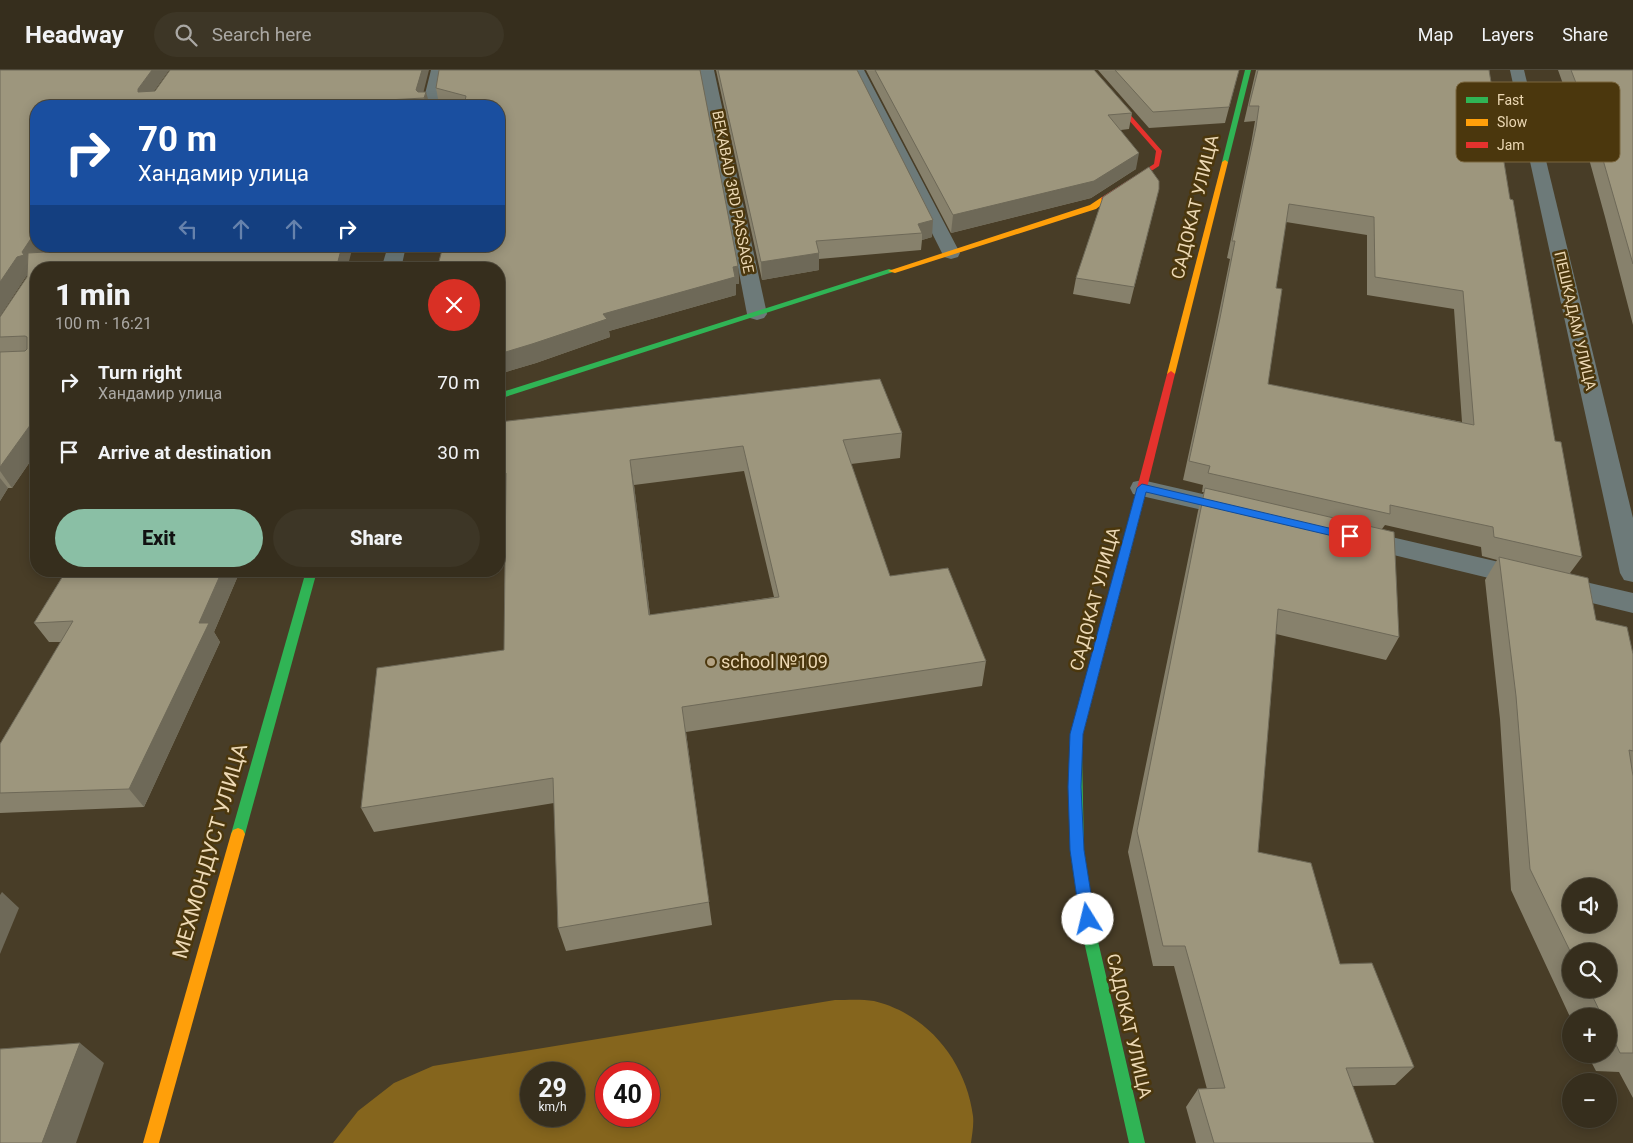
<!DOCTYPE html>
<html lang="en">
<head>
<meta charset="utf-8">
<style>
	body { margin:0; font-family:Roboto,sans-serif; background:#3d3626; color:#f1f3f6; height:100vh; display:flex; flex-direction:column; font-size:19px; white-space:nowrap }
	* { box-sizing:border-box; margin:0 }
	p { font-size:16px; color:#aaa8a4 }
	.icon { flex:none; width:28px; height:28px; fill:none; stroke:currentColor; stroke-width:2; stroke-linecap:round; stroke-linejoin:round }
	.map { position:relative; flex:1; overflow:hidden }
	.panel { position:absolute; left:30px; top:192px; width:475px; height:315px; display:flex; flex-direction:column; background:#362e1d; border-radius:20px; box-shadow:0 2px 12px #0003,0 0 0 1px #504a3b }
	.panel>* { flex:none }
	.hud { position:absolute; left:30px; top:30px; width:475px; height:152px; border-radius:20px; box-shadow:0 2px 12px #0003,0 0 0 1px #504a3b; background:#1a4fa0; color:#fff; overflow:hidden }
	.buttons { position:absolute; left:1562px; top:808px; display:grid; gap:10px }
	.buttons a { display:grid; place-items:center; width:55px; height:55px; border-radius:50%; background:#362e1d; box-shadow:0 2px 12px #0003,0 0 0 1px #504a3b; font-size:25px }
	.speed { position:absolute; left:520px; top:992px; display:flex; gap:10px; font-size:25px; font-weight:700; text-align:center }
	.speed>* { display:grid; place-content:center; width:65px; height:65px; border-radius:50%; background:#362e1d; box-shadow:0 2px 12px #0003,0 0 0 1px #504a3b; line-height:1 }
	.speed small { font-size:12px; font-weight:400 }
	.speed .limit { border:8px solid #d22; background:#fff; color:#111 }
	.pin { position:absolute; display:grid; place-items:center; width:42px; height:42px; color:#fff; margin:-21px; border-radius:10px; box-shadow:0 2px 8px #0006 }
	.me { position:absolute; width:55px; margin:-28px; rotate:351deg; stroke-linejoin:round; filter:drop-shadow(0 0 4px #0008) }
	.turn { display:flex; align-items:center; gap:18px; height:105px; padding:0 25px; font-size:22px }
	.turn .icon { width:65px; height:65px; stroke-width:2.5 }
	.turn b { display:block; font-size:35px; line-height:42px }
	.lanes { display:flex; align-items:center; height:48px; padding:0 25px; background:#0003; justify-content:center; gap:25px; direction:ltr }
	.lanes .off { opacity:.35 }
	.round { display:grid; place-items:center; flex:none; width:52px; height:52px; border-radius:26px; background:#3d3626 }
	.headline { display:flex; align-items:center; justify-content:space-between; height:85px; padding:0 25px }
	h1 { font-size:30px; font-weight:800; line-height:38px }
	.action { display:flex; gap:10px; margin-top:auto; padding:10px 25px }
	.action a { flex:1; height:58px; border-radius:30px; background:#8abfa5; color:#111; font-size:20px; font-weight:800; line-height:58px; text-align:center }
	.action a+a { background:#3d3626; color:#f1f3f6 }
	ul { padding:0; list-style:none }
	li { display:flex; align-items:center; gap:15px; height:70px; padding:0 25px }
	li div { flex:1 }
	li b { display:block; font-size:19px }
	li em { font-style:normal }
	header { display:flex; align-items:center; gap:30px; box-sizing:border-box; height:70px; padding:0 25px; background:#362e1d; border-bottom:1px solid #504a3b }
	header strong { font-size:24px }
	nav { display:flex; gap:28px; margin-inline-start:auto; font-size:18px }
	.search { width:350px; height:45px; background:#3d3626; display:flex; align-items:center; gap:12px; box-sizing:border-box; padding:0 18px; border-radius:28px; color:#aaa8a4; font-size:19px }
	.map>svg:first-child { display:block }
	.green { fill:#85651d; fill-rule:evenodd }
	.lines { fill:none; stroke-linecap:round; stroke-linejoin:round }
	.street { fill:#6d7a79; fill-rule:evenodd }
	.fast { fill:#30b455; fill-rule:evenodd }
	.slow { fill:#ff9f0a; fill-rule:evenodd }
	.jam { fill:#e5322d; fill-rule:evenodd }
	.wall { fill:#87816c; fill-rule:evenodd }
	.shaded-wall { fill:#6e6958 }
	.building { fill:#9d967d; stroke:#6e6958; fill-rule:evenodd }
	.route { fill:#1a73e8; stroke:#114b97 }
	.poi-dot { fill:#b3a283; stroke:#4b370d; stroke-width:2 }
	.labels { text-anchor:middle; stroke-width:5; stroke-linejoin:round; paint-order:stroke }
	.far-street-label { font-size:15px; fill:#ecd8b4; stroke:#4b370d }
	.street-label { font-size:18px; fill:#ecd8b4; stroke:#4b370d }
	.poi-label { font-size:18px; fill:#ecd8b4; stroke:#4b370d; text-anchor:start }
	.near-street-label { font-size:21px; fill:#ecd8b4; stroke:#4b370d }
	.key { fill:#4b370d; stroke:#7b673f; stroke-width:1 }
	.key-label { font-size:14px; fill:#ecd8b4 }
</style>
</head>
<body>
<header>
<strong>Headway</strong>
<div class="search"><svg class="icon" aria-label="search" viewBox="0 0 24 24"><circle cx="10" cy="10" r="6"/><path d="M15 15l6 6"/></svg>Search here</div>
<nav><a>Map</a><a>Layers</a><a>Share</a></nav>
</header>
<div class="map">
<svg width="1633" height="1073" viewBox="0 0 1633 1073">
	<rect width="100%" height="100%" fill="#483d27"/>
	<path class="green" d="M835 930C847 930 862 929 874 931 928 944 966 992 973 1046 974 1055 972 1064 971 1073H333L358 1041 394 1013 433 996ZM531 1004H574V1046H531ZM606 1004H649V1046H606Z"/>
	<g class="lines">
		<g class="street">
			<path d="M431 0H445L437 36H422Z"/>
			<path d="M700 0H714L767 244 764 248 757 250 750 248 747 244Z"/>
			<path d="M850 0H864L960 183 958 187 951 189 944 187 942 183Z"/>
			<path d="M1510 0H1524L1633 448V512L1624 510 1620 503Z"/>
			<path d="M388 176H406L401 199H381Z"/>
			<path d="M1142 410 1246 434 1250 440 1246 446 1237 448 1133 424 1130 418 1133 412Z"/>
			<path d="M1357 459 1633 523V543L1348 474 1344 468 1348 462Z"/>
		</g>
		<g class="fast">
			<path d="M1245 0H1251L1228 92 1225 94 1222 92Z"/>
			<path d="M889 199 896 201 499 329V323Z"/>
			<path d="M306 501H317L245 764 243 768 238 770 233 768 231 764Z"/>
			<path d="M1076 679 1081 680 1082 684 1084 780 1097 867 1145 1073H1129L1083 867 1070 780V684L1071 680Z"/>
		</g>
		<g class="slow">
			<path d="M1225 90 1228 92 1175 304 1171 307 1168 306 1167 304 1222 92Z"/>
			<path d="M1102 127 1109 129 1096 139 895 203 888 201 1090 135Z"/>
			<path d="M1141 419 1146 422 1083 664 1082 684 1081 688 1076 689 1071 688 1070 684 1071 664 1136 422Z"/>
			<path d="M238 758 243 760 245 764 159 1073H143L231 764 233 760Z"/>
		</g>
		<g class="jam">
			<path d="M1085 0H1091L1162 81 1159 96 1105 131 1101 129 1102 127 1154 94 1156 81Z"/>
			<path d="M1171 301 1175 304 1146 422 1141 425 1136 422 1167 304Z"/>
		</g>
	</g>
	<g class="wall">
		<path d="M0 0H169L154 21 424 22 430 36H36V176H48L44 182 36 199V383L12 418H8L0 431V247L27 207V205L0 246Z"/>
		<path d="M439 0H700L738 196 739 214H736V225L609 261 610 267 536 293 499 304V199H437L443 176H499V36H448L439 34 436 18Z"/>
		<path d="M716 0H857L932 167 922 170 921 180 819 189V200L762 210Z"/>
		<path d="M866 0H1094L1132 43 1129 59 1121 60 1136 99 1091 128 951 163Z"/>
		<path d="M1098 0H1239L1225 53 1149 58Z"/>
		<path d="M1256 0H1489L1504 98 1555 371 1582 487 1570 503 1596 550 1633 584V1028L1619 1002 1596 1001 1587 984H1609V946H1571V949L1511 820 1500 649 1485 510 1497 490 1482 486 1481 477 1385 455 1382 459 1399 567 1386 590 1276 564 1258 782 1414 997 1395 1015 1352 1016 1374 1073H1196L1186 1037 1198 1019H1207L1174 896H1153L1128 782 1198 441 1204 422H1202L1203 415 1183 410 1214 267 1230 189 1227 188 1251 74 1255 51 1244 52ZM1286 152 1367 165V225L1454 239 1462 352 1268 314 1276 218ZM1571 881 1609 919H1571Z"/>
		<path d="M1558 0H1633V255L1605 147 1586 78Z"/>
		<path d="M1159 119 1130 234 1073 224 1076 208Z"/>
		<path d="M499 352 902 363 900 388 851 394 890 506 986 591 982 616 686 662 712 855 566 881 558 858 554 733 374 762 361 738 504 580 506 429 499 430ZM744 401 774 527 650 545 634 415Z"/>
		<path d="M66 501H240L214 562 220 572 144 737 0 743V674L61 572H49L34 553Z"/>
	</g>
	<g class="shaded-wall">
		<path d="M152 0H169L144 35 138 22V19Z"/>
		<path d="M422 0H429L422 28 416 20Z"/>
		<path d="M426 22 430 36H426L424 28Z"/>
		<path d="M387 30 389 36H385Z"/>
		<path d="M1139 83 1136 99 1091 128 951 163 953 145Z"/>
		<path d="M933 150 932 167 922 170V163L918 154Z"/>
		<path d="M36 161V176H48L33 200 27 205 0 246V212L17 187 22 182Z"/>
		<path d="M342 176H353L347 199H336Z"/>
		<path d="M819 183V200L762 210 761 192Z"/>
		<path d="M738 196 739 214H736V225L609 261 610 267 536 293 499 304V284L603 244 733 197Z"/>
		<path d="M36 347V383L12 418 0 401V397Z"/>
		<path d="M630 390 634 415 653 570 649 545Z"/>
		<path d="M0 408 8 418 0 431Z"/>
		<path d="M222 501H240L214 562 220 572 144 737 129 719 199 553Z"/>
		<path d="M2 822 19 838 0 884V825Z"/>
		<path d="M80 973 104 993 76 1073H42Z"/>
	</g>
	<g class="building">
		<path d="M0 0H152L138 19V22L155 21 170 0H422L416 20 418 22H426L424 28 387 30 385 36H36V161L22 182 24 185 17 187 0 212Z"/>
		<path d="M439 0H700L738 196 733 197 735 207 603 244 607 249 532 274 499 284V199H437L443 176H499V36H464L466 26 436 18Z"/>
		<path d="M718 0H857L933 150 918 154 922 163 816 171 819 183 761 192Z"/>
		<path d="M875 0H1094L1132 43 1108 45 1139 83 1094 111 953 145Z"/>
		<path d="M1115 0H1239L1229 37 1153 42Z"/>
		<path d="M1258 0H1489L1510 129 1513 130 1555 371 1561 372 1582 487 1494 467 1493 457 1390 435V444L1208 403 1210 396 1189 391 1220 248 1235 171H1232L1256 57 1259 36H1249ZM1289 134 1374 147 1375 207 1463 221 1474 355 1268 314 1282 219 1276 218Z"/>
		<path d="M1571 0H1633V194L1595 62Z"/>
		<path d="M1149 97 1159 111V119L1134 217 1076 208 1103 127Z"/>
		<path d="M49 176H342L336 199H36V347L0 397V282L25 281 27 279V267L25 266 0 267V247L27 207 28 183 46 182Z"/>
		<path d="M880 309 902 363 843 370 890 506 948 498 986 591 682 637 709 832 558 858 553 708 361 738 377 598 504 580 506 403 499 404V352ZM743 376 779 527 649 545 630 390Z"/>
		<path d="M1205 418 1394 462 1399 567 1278 539 1258 782 1311 793 1340 894 1372 893 1414 997 1346 998 1374 1073H1214L1198 1019 1225 1018 1185 876H1163L1137 761Z"/>
		<path d="M1499 487 1588 508 1596 550 1627 557 1633 584V681L1629 680 1633 706V983H1620L1609 960V946H1602L1589 919H1609V881H1571V883L1530 799 1516 626ZM1571 816H1609V854H1571Z"/>
		<path d="M66 501H222L199 553H209L129 719 0 723V674L73 551 34 553Z"/>
		<path d="M80 973 42 1073H0V979Z"/>
	</g>
	<path class="route" d="M1142 414 1350 463 1355 466 1350 470 1146 422 1083 664 1081 717 1084 780 1095 849 1093 854 1088 856 1082 854 1080 849 1070 780 1068 717 1070 664 1137 418Z"/>
	<circle class="poi-dot" cx="711" cy="592" r="5"/>
	<g class="labels">
		<g class="far-street-label">
			<text transform="translate(733 122) rotate(79)" y="5">BEKABAD 3RD PASSAGE</text>
			<text transform="translate(1575 251) rotate(77)" y="5">ПЕШКАДАМ УЛИЦА</text>
		</g>
		<g class="street-label">
			<text transform="translate(1195 137) rotate(-76)" y="6">САДОКАТ УЛИЦА</text>
			<text transform="translate(1095 529) rotate(-75)" y="6">САДОКАТ УЛИЦА</text>
			<text transform="translate(1129 956) rotate(77)" y="6">САДОКАТ УЛИЦА</text>
		</g>
		<g class="poi-label">
			<text x="721" y="598">school №109</text>
		</g>
		<g class="near-street-label">
			<text transform="translate(210 781) rotate(-74)" y="7">МЕХМОНДУСТ УЛИЦА</text>
		</g>
	</g>
	<rect x="1456" y="12" width="164" height="80" rx="8" class="key"/>
	<rect x="1466" y="27" width="22" height="6" fill="#30b455"/>
	<rect x="1466" y="49" width="22" height="7" fill="#ff9f0a"/>
	<rect x="1466" y="72" width="22" height="6" fill="#e5322d"/>
	<g class="key-label">
		<text x="1497" y="35">Fast</text>
		<text x="1497" y="57">Slow</text>
		<text x="1497" y="80">Jam</text>
	</g>
</svg>
<div class="buttons">
<a><svg class="icon" aria-label="sound" viewBox="0 0 24 24"><path d="M4 9h4l5-4v14l-5-4H4zM17 9q2 3 0 6"/></svg></a>
<a><svg class="icon" aria-label="search" viewBox="0 0 24 24"><circle cx="10" cy="10" r="6"/><path d="M15 15l6 6"/></svg></a>
<a>+</a>
<a>−</a>
</div>
<div class="speed"><div>29<small>km/h</small></div><div class="limit">40</div></div>
<div class="pin" style="left:1350px;top:466px;background:#d93025"><svg class="icon" aria-label="arrive" viewBox="0 0 24 24"><path d="M6 21V4h12l-3 4 3 4H6"/></svg></div>
<svg class="me" style="left:1088px;top:849px" viewBox="-20 -20 40 40"><circle r="19" fill="#fff"/><path d="M0-13L10 11 0 6-10 11z" fill="#1a73e8"/></svg>
<div class="hud">
<div class="turn"><svg class="icon" aria-label="right" viewBox="0 0 24 24"><path d="M7 20v-9h11M14 6l5 5-5 5"/></svg><div><b>70 m</b>Хандамир улица</div></div>
<div class="lanes"><svg class="icon off" aria-label="left" viewBox="0 0 24 24"><path d="M17 20v-9H6M10 6l-5 5 5 5"/></svg><svg class="icon off" aria-label="ahead" viewBox="0 0 24 24"><path d="M12 20V5M6 11l6-6 6 6"/></svg><svg class="icon off" aria-label="ahead" viewBox="0 0 24 24"><path d="M12 20V5M6 11l6-6 6 6"/></svg><svg class="icon" aria-label="right" viewBox="0 0 24 24"><path d="M7 20v-9h11M14 6l5 5-5 5"/></svg></div>
</div>
<section class="panel">
<div class="headline"><div><h1>1 min</h1><p>100 m · 16:21</p></div><a class="round" style="background:#d93025;color:#fff"><svg class="icon" aria-label="close" viewBox="0 0 24 24"><path d="M6 6l12 12M18 6L6 18"/></svg></a></div>
<ul>
<li><svg class="icon" aria-label="right" viewBox="0 0 24 24"><path d="M7 20v-9h11M14 6l5 5-5 5"/></svg><div><b>Turn right</b><p>Хандамир улица</p></div><em>70 m</em></li>
<li><svg class="icon" aria-label="arrive" viewBox="0 0 24 24"><path d="M6 21V4h12l-3 4 3 4H6"/></svg><div><b>Arrive at destination</b></div><em>30 m</em></li>
</ul>
<div class="action"><a>Exit</a><a>Share</a></div>
</section>
</div>
</body>
</html>
